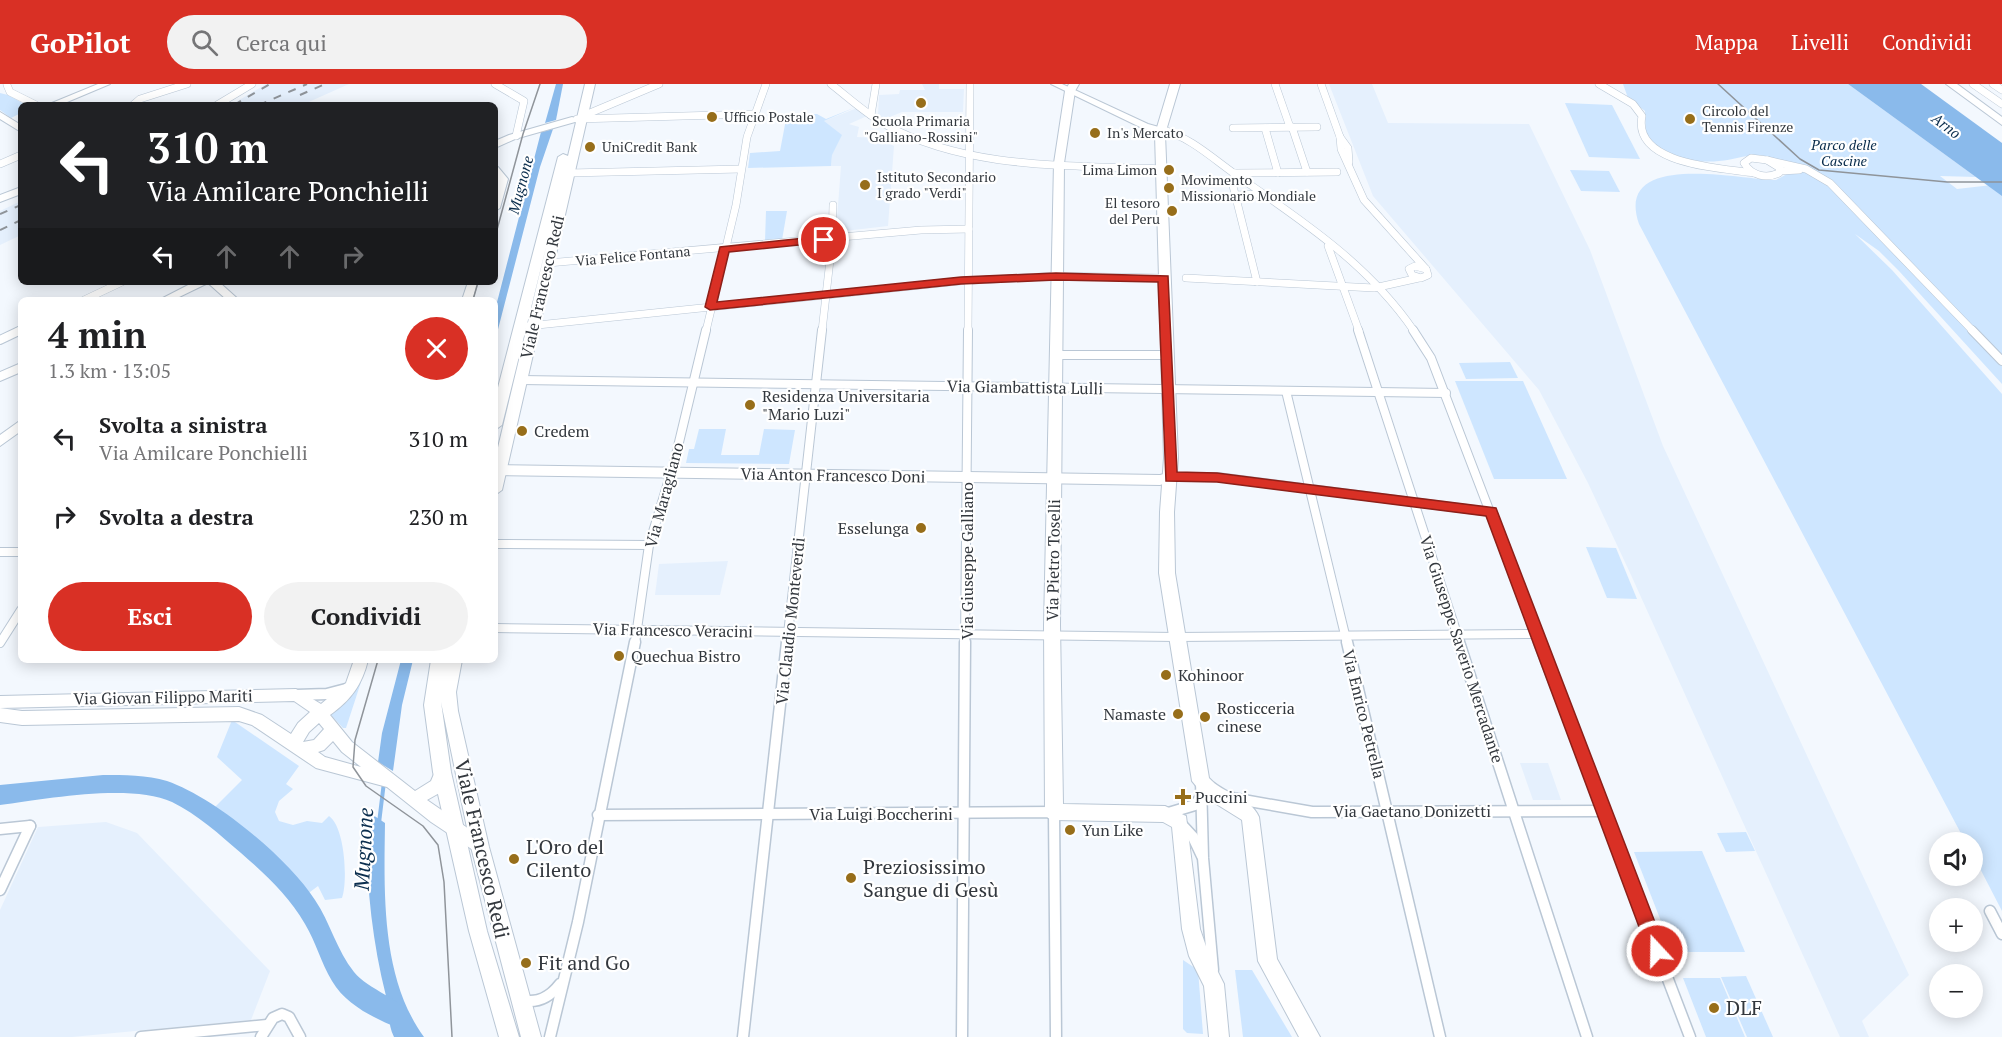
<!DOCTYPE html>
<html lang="it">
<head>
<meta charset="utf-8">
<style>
	body { margin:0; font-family:"PT Serif",serif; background:#f2f2f2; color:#202124; height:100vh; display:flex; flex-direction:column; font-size:22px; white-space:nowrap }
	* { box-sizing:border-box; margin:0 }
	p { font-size:20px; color:#757577 }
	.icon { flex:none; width:33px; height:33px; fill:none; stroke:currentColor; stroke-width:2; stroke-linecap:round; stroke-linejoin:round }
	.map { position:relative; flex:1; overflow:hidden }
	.sheet { position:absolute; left:18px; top:213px; width:480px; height:366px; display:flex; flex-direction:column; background:#fff; border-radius:9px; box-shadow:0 3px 15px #0003 }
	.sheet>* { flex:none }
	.hud { position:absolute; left:18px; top:18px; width:480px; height:183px; border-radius:9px; box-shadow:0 3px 15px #0003; background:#202124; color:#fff; overflow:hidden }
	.buttons { position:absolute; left:1929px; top:748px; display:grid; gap:12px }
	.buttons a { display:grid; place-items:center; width:54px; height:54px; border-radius:50%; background:#fff; box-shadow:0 3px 15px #0003; font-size:30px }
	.pin { position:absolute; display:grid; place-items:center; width:51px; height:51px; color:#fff; margin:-26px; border:3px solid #fff; border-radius:50%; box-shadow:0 2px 6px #0007 }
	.me { position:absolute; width:66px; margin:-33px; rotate:339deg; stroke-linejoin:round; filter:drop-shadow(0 0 4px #0008) }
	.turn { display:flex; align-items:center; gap:21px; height:126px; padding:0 30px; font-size:27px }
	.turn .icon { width:78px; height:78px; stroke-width:2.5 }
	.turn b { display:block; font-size:42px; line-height:51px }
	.lanes { display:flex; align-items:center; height:57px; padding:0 30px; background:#0003; justify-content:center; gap:30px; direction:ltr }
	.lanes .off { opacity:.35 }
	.round { display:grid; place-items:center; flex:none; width:63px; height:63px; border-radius:32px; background:#f2f2f2 }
	.headline { display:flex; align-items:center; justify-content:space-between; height:102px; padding:0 30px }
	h1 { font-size:36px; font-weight:700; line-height:45px }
	.button { display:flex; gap:12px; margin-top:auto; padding:12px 30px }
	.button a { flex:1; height:69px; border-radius:36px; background:#d93025; color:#fff; font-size:24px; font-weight:700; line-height:69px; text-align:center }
	.button a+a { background:#f2f2f2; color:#202124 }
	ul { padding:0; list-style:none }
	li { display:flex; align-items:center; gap:18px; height:78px; padding:0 30px }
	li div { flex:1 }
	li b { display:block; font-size:22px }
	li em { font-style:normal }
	header { display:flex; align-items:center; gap:36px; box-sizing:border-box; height:84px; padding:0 30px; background:#d93025; color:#fff }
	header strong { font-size:28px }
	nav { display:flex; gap:33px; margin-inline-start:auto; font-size:21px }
	.search { width:420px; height:54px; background:#f2f2f2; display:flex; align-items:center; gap:15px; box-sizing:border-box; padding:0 21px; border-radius:33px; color:#757577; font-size:22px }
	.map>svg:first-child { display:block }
	.built { fill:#e5f0fd }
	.green { fill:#cee6ff }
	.water { fill:#8abaeb }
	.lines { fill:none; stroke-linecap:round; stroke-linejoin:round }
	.stream { stroke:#8abaeb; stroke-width:4 }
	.river { fill:#8abaeb; fill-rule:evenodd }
	.street-far2-casing { stroke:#bac7d5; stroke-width:8 }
	.street-far1-casing { stroke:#bac7d5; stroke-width:10 }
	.street-casing { stroke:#bac7d5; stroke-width:13 }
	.secondary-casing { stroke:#bac7d5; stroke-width:2 }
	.primary-casing { stroke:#bac7d5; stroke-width:2 }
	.street-far2 { stroke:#fff; stroke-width:7 }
	.street-far1 { stroke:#fff; stroke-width:8 }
	.street { stroke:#fff; stroke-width:10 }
	.secondary { fill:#fff; fill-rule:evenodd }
	.primary { fill:#fff; fill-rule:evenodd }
	.tram { stroke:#8f949a; stroke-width:1.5 }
	.rail { stroke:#8f949a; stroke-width:2; stroke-dasharray:8 8; stroke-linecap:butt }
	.route { fill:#d93025; stroke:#8d1f18; stroke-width:1.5 }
	.poi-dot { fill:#976e1a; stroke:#fff; stroke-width:2 }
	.labels { text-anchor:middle; stroke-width:4.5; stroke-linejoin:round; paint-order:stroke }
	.far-poi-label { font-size:14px; fill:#33383e; stroke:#fff; text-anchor:start }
	.far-park-label { font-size:14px; font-style:italic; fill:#072a4a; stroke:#fff }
	.far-street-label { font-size:14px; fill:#33383e; stroke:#fff }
	.far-water-label { font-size:15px; font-style:italic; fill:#0b2e4e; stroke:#fff }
	.street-label { font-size:16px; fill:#33383e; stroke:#fff }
	.poi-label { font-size:16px; fill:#33383e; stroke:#fff; text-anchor:start }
	.near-poi-label { font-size:20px; fill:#33383e; stroke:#fff; text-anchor:start }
	.near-street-label { font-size:20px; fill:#33383e; stroke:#fff }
	.near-water-label { font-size:21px; font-style:italic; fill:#0b2e4e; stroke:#fff }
</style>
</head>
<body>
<header>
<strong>GoPilot</strong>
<div class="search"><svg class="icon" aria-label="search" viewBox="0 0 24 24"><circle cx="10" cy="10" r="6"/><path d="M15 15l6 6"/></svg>Cerca qui</div>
<nav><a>Mappa</a><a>Livelli</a><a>Condividi</a></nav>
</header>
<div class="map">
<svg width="2002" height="953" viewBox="0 0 2002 953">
	<rect width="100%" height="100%" fill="#f3f8fe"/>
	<g class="built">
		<path d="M266 0H349L302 21H231Z"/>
		<path d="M922 0H939V5H964L963 28H902L885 35 878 31 879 11 899 10 900 6H925Z"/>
		<path d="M1329 0H1372L1388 39 1529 40 1590 166 1663 362 1909 891 1862 937 1869 953H1840L1631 491 1588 399 1539 306 1373 112Z"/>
		<path d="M857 24 867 32 849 40 859 43 857 53 877 54 894 62 888 142 836 148 841 82H831L832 71 824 37Z"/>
		<path d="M21 117V151L0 161V127Z"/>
		<path d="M728 477 720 511H655L659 480Z"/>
		<path d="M1520 679H1548L1561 716H1533Z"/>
		<path d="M106 738 137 749 270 887 251 936 72 953H0V826L38 743Z"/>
	</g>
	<g class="green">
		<path d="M1623 0H1848L1976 93 1940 92 1957 105 1992 101 2002 109V300L1899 187 1879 167 1855 150 1892 186 2002 310V827L1973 771 1972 759H1966L1639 140C1613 65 1742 96 1776 96L1787 90 1786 84C1780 79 1773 73 1766 72 1748 69 1736 76 1719 77 1695 80 1662 72 1646 52L1645 27 1628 14Z"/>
		<path d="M0 9 8 11 26 21H21V29L11 34 0 26Z"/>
		<path d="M1565 19 1612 21 1640 75 1589 73Z"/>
		<path d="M856 23 824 37 842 51 832 71 831 82 748 84 750 69 780 67 787 30H817L826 35Z"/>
		<path d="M1570 86 1609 87 1620 108 1581 107Z"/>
		<path d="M766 127H787L782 156 765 157Z"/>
		<path d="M1510 278 1518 294 1466 295 1459 279Z"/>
		<path d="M1455 297H1523L1567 395H1494Z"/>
		<path d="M699 345H726L721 371H759L764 345 795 346 789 380 686 379 689 365H694Z"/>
		<path d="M1586 463 1616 464 1637 515 1607 514Z"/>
		<path d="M362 595 346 644H343L330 630Z"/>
		<path d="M232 636 299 682 286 700 293 705 279 717 275 728 279 737 293 741 307 737 322 739 329 732C345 743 348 797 342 814L325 816 318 802 306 811 211 727 242 696 217 673Z"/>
		<path d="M1746 748 1755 767 1726 768 1717 749Z"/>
		<path d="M1702 767 1745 868H1673L1634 768Z"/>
		<path d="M1183 876 1198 886 1203 950 1187 949 1183 945Z"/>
		<path d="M1235 886H1252L1292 953H1243Z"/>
		<path d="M1746 892 1773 953H1747L1721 893Z"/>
		<path d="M1683 894H1720L1745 953H1706Z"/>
	</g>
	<g class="water">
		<path d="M556 0H563L556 36 545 39Z"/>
		<path d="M1848 0H1921L2002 59V112Z"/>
		<path d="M553 45 540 83 495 257V226L541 48Z"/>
		<path d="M401 576H413L402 621 393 687 378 678 382 649Z"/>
		<path d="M367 727 385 739C384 809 381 894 424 953H394C387 939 390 926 386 912 371 852 365 790 367 727Z"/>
	</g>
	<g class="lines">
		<path class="stream" d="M379 739 384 698"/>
		<path class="river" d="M103 691C124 691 147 691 167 697 214 713 288 774 315 816 330 838 337 867 354 888 368 906 403 915 410 932L406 940 398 944C374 934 346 921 332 897 321 879 316 858 305 840 289 812 265 790 241 769 220 751 197 730 172 718 130 699 45 715 0 721V701Z"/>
		<defs>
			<g id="street-far2">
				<path d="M495 0 524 17 516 52"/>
				<path d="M831 0C849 14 866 30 886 41 968 86 1071 81 1161 85"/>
				<path d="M1275 0 1290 43"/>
				<path d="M1321 0 1340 53 1348 64 1349 78"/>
				<path d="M1599 0 1633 20 1642 32C1632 81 1722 84 1754 89"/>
				<path d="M1973 0 2002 20"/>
				<path d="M1993 0 2002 6"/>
				<path d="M7 1 10 8 36 21"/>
				<path d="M133 21 140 15 187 0"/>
				<path d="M217 21 252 0"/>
				<path d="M871 31 876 0"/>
				<path d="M577 35 754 30"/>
				<path d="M582 35 590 29 659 0"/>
				<path d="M1292 43 1307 88"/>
				<path d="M1233 44 1317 43"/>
				<path d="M1265 44 1278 89"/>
				<path d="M1161 45C1192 54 1213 75 1239 93 1304 138 1369 181 1414 247"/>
				<path d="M1340 53 1341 65 1364 116 1426 185"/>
				<path d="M1751 74 1767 76 1780 84 1779 89C1766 95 1752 92 1744 79Z"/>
				<path d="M1767 76 1806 85 1830 99 1973 247"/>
				<path d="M0 80 21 71"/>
				<path d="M1780 87 1799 86"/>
				<path d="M569 89 741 85"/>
				<path d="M1235 89 1232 98 1257 198"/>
				<path d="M1235 89 1337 88"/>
				<path d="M1236 111 1263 110"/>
				<path d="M1328 162 1359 247"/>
				<path d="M548 179 921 146 969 145"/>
				<path d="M1415 182 1426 185 1428 191 1421 194 1412 191 1409 185Z"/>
				<path d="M1186 194 1374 204 1419 194"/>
				<path d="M84 216 122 198"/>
				<path d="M528 242 961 197 1056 192 1164 194"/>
				<path d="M18 247 21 246"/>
				<path d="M706 247 736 121 747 53 766 0"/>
				<path d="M822 247 832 158 833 121"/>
				<path d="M968 247 970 0"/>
			</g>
			<g id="street-far1">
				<path d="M1358 246 1460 559"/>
				<path d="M1413 246 1431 274 1540 559"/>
				<path d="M1972 246 2002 277"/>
				<path d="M0 256 21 246"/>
				<path d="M1056 271H1167"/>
				<path d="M521 296 1446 309"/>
				<path d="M1286 307 1347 559"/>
				<path d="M1171 393H1217L1491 428"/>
				<path d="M495 460 649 461"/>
				<path d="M0 468H21"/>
				<path d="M495 544 1176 553 1537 550"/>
				<path d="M0 559 21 526"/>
				<path d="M635 559 649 461 674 379 706 246"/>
				<path d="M787 559 822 246"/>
				<path d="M965 559 968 246"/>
			</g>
			<g id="street">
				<path d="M1347 558 1440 953"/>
				<path d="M1459 558 1587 953"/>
				<path d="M1539 558 1690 953"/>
				<path d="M296 611 327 610 346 605"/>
				<path d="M1201 697 1203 774 1213 886"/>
				<path d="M1232 714 1312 728 1604 727"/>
				<path d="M1165 730 1195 721 1201 713"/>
				<path d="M598 731 1054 728 1056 953"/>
				<path d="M1180 739 1193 753 1202 772"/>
				<path d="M0 745 30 742"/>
				<path d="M0 806 30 742"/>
				<path d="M1990 827 2002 850"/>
				<path d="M521 916C538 920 550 913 560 900"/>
				<path d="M141 953 267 941"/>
				<path d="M261 953 273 934 282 930 289 933 300 953"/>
				<path d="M550 953 578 838 635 558"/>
				<path d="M743 953 787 558"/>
				<path d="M962 953 965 558"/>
			</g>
			<g id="secondary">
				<path d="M98 0H110L60 21H47Z"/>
				<path d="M1051 0H1062L1148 40 1166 45 1161 48 1142 44Z"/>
				<path d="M0 28 21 41V48L0 35Z"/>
				<path d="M572 33 575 34V38L515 55 495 64V57L509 51Z"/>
				<path d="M495 82 498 83 508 95 500 124 495 127V106L498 95 495 91Z"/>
				<path d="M21 103V110L0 118V111Z"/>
				<path d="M194 198H219L239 216H227L208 199 173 216H159Z"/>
				<path d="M468 198H478L472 216H462Z"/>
				<path d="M21 279V288L0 297V288Z"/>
				<path d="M21 336V347L0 362V351Z"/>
				<path d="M495 381 1160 391 1171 388 1177 393 1175 396 1160 401 495 391Z"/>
				<path d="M354 576H368C362 601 351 616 330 631L352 658 415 707 431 697 437 683 442 681 447 683 450 688 443 707 427 716 485 756 487 761 485 766 479 769 473 766 431 738 387 703 316 684 252 641 239 637 22 641 0 638V624L22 627 239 623 262 631 291 650 298 639 310 628 294 617 0 624V612L296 605 321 620 346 599ZM319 639 324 645 314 656 303 658 309 648ZM333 657 342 668 361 683 325 673 318 668 324 666Z"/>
			</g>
			<g id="primary">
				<path d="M585 0H595L502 406 495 411V376L547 159 502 341 495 346V315L558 73 563 70 568 72Z"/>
				<path d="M1069 0H1079L1075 7 1064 79 1060 541 1063 720 1165 722 1186 732 1200 845 1208 868 1224 900 1229 953H1209L1204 902 1189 872 1182 845 1172 743 1163 738 1054 736 1048 734 1045 728 1044 541 1054 79 1065 7Z"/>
				<path d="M1170 0H1180L1165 50 1178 374 1174 428 1175 489 1209 694C1223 710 1250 712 1259 733L1277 875 1320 953H1299L1258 877 1242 736 1205 713 1192 697 1159 489 1160 428 1164 374 1155 50Z"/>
				<path d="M1946 0H1957L2002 33V41Z"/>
				<path d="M431 576H462L456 608 458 627 489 763 541 953H521L471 763 441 618 451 688 487 847 519 953H499L469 847 433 688 424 621Z"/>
			</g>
		</defs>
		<use href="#street-far2" class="street-far2-casing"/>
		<use href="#street-far1" class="street-far1-casing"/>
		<use href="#street" class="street-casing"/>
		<use href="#secondary" class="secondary-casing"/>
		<use href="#primary" class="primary-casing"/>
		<use href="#street-far2" class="street-far2"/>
		<use href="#street-far1" class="street-far1"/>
		<use href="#street" class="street"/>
		<use href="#secondary" class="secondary"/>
		<use href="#primary" class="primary"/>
		<g class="tram">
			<path d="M1718 0 1800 75 1819 86 1947 98H2002"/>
			<path d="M495 153 523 50 540 0"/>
			<path d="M473 216 478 198"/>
			<path d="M378 576 355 656 353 683 366 702 423 742 438 761 444 798 452 953"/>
		</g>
		<g class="rail">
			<path d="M300 11 325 0"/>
			<path d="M234 21 270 0"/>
			<path d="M259 21 307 0"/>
			<path d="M0 130 21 121"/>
			<path d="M0 146 21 136"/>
		</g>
	</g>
	<path class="route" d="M824 152 829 156 828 158 729 168 717 218 961 193 1056 189 1168 192 1177 388 1217 389 1496 424 1666 867 1663 873 1657 876 1651 873 1648 867 1486 432 1217 398 1166 397 1158 198 1056 196 961 200 710 226 705 223 720 163Z"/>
	<g class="poi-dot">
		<circle cx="921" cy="19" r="6"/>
		<circle cx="712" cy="33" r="6"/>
		<circle cx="1690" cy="35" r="6"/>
		<circle cx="1095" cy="49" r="6"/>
		<circle cx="590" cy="63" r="6"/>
		<circle cx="1169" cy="86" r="6"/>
		<circle cx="865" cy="101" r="6"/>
		<circle cx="1169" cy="104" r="6"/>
		<circle cx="1172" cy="127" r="6"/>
		<circle cx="750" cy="321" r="6"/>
		<circle cx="522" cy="347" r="6"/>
		<circle cx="921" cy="444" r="6"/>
		<circle cx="619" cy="572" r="6"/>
		<circle cx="1166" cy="591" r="6"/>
		<circle cx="1178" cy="630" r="6"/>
		<circle cx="1205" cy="633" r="6"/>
		<path d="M1180 704h6v6h6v6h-6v6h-6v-6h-6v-6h6z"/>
		<circle cx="1070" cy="746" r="6"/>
		<circle cx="514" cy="775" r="6"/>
		<circle cx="851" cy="794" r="6"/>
		<circle cx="526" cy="879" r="6"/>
		<circle cx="1714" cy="924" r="6"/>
	</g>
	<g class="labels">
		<g class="far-poi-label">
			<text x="1702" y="32">Circolo del<tspan x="1702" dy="16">Tennis Firenze</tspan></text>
			<text x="724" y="38">Ufficio Postale</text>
			<text x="921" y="42" text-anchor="middle">Scuola Primaria<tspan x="921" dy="16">"Galliano-Rossini"</tspan></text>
			<text x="1107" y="54">In's Mercato</text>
			<text x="602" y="68">UniCredit Bank</text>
			<text x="1157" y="91" text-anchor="end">Lima Limon</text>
			<text x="877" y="98">Istituto Secondario<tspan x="877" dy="16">I grado "Verdi"</tspan></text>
			<text x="1181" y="101">Movimento<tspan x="1181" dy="16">Missionario Mondiale</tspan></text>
			<text x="1160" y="124" text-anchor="end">El tesoro<tspan x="1160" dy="16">del Peru</tspan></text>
		</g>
		<g class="far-park-label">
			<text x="1844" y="66">Parco delle<tspan x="1844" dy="16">Cascine</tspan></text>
		</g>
		<g class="far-street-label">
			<text transform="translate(633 172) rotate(-5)" y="5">Via Felice Fontana</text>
		</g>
		<g class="far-water-label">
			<text transform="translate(1946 42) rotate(37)" y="5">Arno</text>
			<text transform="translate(521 101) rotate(-75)" y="5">Mugnone</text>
		</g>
		<g class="street-label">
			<text transform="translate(542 203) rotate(-77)" y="6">Viale Francesco Redi</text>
			<text transform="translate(1025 303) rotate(1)" y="6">Via Giambattista Lulli</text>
			<text transform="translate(833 391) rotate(1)" y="6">Via Anton Francesco Doni</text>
			<text transform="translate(664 411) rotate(-75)" y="6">Via Maragliano</text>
			<text transform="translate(1053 476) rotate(-89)" y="6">Via Pietro Toselli</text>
			<text transform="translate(967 477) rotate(-90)" y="6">Via Giuseppe Galliano</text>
			<text transform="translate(790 537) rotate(-84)" y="6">Via Claudio Monteverdi</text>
			<text transform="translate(673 546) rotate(1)" y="6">Via Francesco Veracini</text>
			<text transform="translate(1462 565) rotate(72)" y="6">Via Giuseppe Saverio Mercadante</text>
			<text transform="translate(163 613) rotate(-1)" y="6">Via Giovan Filippo Mariti</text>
			<text transform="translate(1364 630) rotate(76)" y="6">Via Enrico Petrella</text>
			<text x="1412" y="733">Via Gaetano Donizetti</text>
			<text x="881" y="736">Via Luigi Boccherini</text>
		</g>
		<g class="poi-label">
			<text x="762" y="318">Residenza Universitaria<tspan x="762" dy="18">"Mario Luzi"</tspan></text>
			<text x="534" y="353">Credem</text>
			<text x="909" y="450" text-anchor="end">Esselunga</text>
			<text x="631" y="578">Quechua Bistro</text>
			<text x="1178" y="597">Kohinoor</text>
			<text x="1217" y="630">Rosticceria<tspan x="1217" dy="18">cinese</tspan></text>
			<text x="1166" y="636" text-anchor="end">Namaste</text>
			<text x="1195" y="719">Puccini</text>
			<text x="1082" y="752">Yun Like</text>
		</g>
		<g class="near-poi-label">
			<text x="526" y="770">L'Oro del<tspan x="526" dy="23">Cilento</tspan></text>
			<text x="863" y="790">Preziosissimo<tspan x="863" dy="23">Sangue di Gesù</tspan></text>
			<text x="538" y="886">Fit and Go</text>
			<text x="1726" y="931">DLF</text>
		</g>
		<g class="near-street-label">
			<text transform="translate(482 765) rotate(77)" y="7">Viale Francesco Redi</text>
		</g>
		<g class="near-water-label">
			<text transform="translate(364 765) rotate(-87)" y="7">Mugnone</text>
		</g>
	</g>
</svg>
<div class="buttons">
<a><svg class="icon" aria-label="sound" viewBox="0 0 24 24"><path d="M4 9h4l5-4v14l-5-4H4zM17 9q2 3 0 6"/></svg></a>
<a>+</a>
<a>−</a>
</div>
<div class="pin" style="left:824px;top:156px;background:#d93025"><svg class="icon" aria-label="arrive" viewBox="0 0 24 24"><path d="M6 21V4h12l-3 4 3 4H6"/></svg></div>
<svg class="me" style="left:1657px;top:867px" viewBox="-20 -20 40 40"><circle r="17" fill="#d93025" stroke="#fff" stroke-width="3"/><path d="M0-11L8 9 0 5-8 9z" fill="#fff"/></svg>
<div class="hud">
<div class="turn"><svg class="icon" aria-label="left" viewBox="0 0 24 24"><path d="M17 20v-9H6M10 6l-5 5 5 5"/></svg><div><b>310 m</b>Via Amilcare Ponchielli</div></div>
<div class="lanes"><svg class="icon" aria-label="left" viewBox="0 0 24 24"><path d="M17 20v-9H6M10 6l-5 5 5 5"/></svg><svg class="icon off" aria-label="ahead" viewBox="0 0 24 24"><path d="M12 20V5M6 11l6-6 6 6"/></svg><svg class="icon off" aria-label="ahead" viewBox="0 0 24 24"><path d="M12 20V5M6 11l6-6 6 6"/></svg><svg class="icon off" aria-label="right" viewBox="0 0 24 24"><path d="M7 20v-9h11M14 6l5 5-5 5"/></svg></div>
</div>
<section class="sheet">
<div class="headline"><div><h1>4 min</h1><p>1.3 km · 13:05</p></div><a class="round" style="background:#d93025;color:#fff"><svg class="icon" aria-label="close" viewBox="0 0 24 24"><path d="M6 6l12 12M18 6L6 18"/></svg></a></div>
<ul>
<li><svg class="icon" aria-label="left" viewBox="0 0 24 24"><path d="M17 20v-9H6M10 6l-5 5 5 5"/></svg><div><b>Svolta a sinistra</b><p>Via Amilcare Ponchielli</p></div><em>310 m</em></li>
<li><svg class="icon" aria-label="right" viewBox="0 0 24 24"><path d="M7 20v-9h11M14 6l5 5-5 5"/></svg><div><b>Svolta a destra</b></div><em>230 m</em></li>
</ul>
<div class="button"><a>Esci</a><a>Condividi</a></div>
</section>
</div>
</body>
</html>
